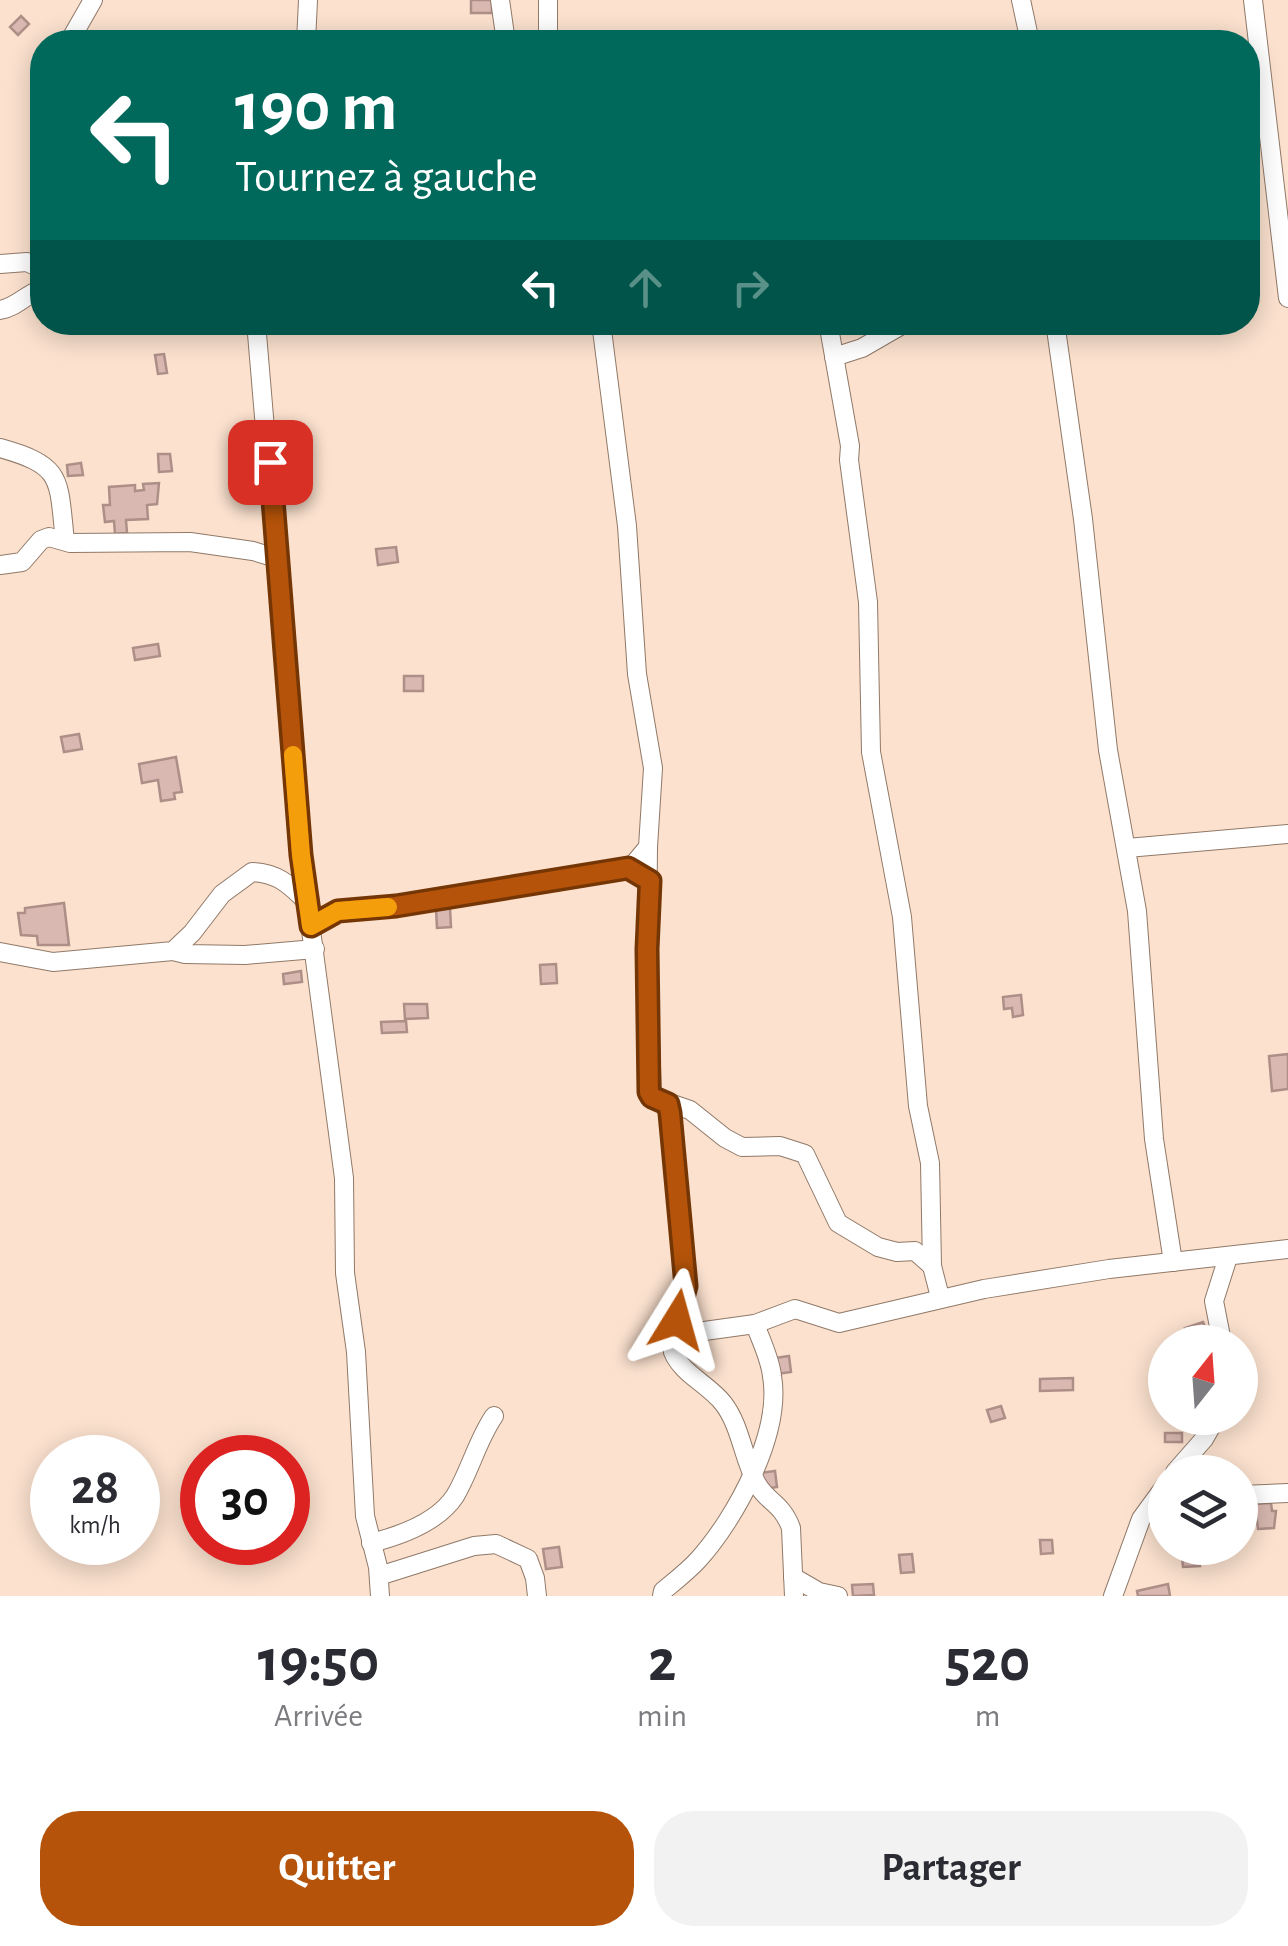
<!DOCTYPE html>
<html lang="fr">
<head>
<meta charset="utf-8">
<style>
	body { margin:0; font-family:"Alegreya Sans",sans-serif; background:#f2f2f3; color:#2b2b33; height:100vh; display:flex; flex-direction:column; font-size:38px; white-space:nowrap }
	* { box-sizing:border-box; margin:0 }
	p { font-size:32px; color:#7c7c81 }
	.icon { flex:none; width:55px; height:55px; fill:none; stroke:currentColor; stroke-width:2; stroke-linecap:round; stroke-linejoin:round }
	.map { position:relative; height:1596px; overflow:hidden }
	.drawer { display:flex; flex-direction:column; background:#fff; flex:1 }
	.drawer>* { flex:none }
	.banner { position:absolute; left:30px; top:30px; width:1230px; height:305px; border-radius:40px; box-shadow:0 5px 25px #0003; background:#00695c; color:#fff; overflow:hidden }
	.needle { width:65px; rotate:17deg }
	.tools { position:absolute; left:1148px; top:1325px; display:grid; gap:20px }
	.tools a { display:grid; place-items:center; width:110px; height:110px; border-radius:50%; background:#fff; box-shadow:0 5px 25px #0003; font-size:50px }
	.speed { position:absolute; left:30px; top:1435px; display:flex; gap:20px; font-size:50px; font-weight:700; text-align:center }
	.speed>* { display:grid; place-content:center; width:130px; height:130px; border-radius:50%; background:#fff; box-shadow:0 5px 25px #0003; line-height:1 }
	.speed small { font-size:25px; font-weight:400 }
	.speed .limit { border:15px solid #d22; background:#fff; color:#111 }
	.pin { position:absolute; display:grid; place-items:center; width:85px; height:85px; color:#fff; margin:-42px; border-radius:20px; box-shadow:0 5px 15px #0006 }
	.me { position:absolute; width:110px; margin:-55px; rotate:8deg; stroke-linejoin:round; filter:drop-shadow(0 0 8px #0008) }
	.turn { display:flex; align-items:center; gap:35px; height:210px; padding:0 40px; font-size:45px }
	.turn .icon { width:130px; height:130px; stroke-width:2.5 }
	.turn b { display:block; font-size:70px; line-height:85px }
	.lanes { display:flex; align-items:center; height:95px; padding:0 40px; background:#0003; justify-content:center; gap:50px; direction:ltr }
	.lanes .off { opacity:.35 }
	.eta { display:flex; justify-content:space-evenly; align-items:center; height:170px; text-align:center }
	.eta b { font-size:60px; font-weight:700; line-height:70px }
	.action { display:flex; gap:20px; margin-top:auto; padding:20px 40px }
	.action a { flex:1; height:115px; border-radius:40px; background:#b45309; color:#fff; font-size:40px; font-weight:700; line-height:115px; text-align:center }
	.action a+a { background:#f2f2f3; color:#2b2b33 }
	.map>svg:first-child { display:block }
	.building { fill:#d8b8b0; stroke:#ae8f88; stroke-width:2.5 }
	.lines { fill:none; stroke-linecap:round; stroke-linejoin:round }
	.minor-casing { stroke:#907968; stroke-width:20 }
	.minor { stroke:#fff; stroke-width:18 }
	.route-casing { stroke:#753606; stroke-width:25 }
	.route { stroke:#b45309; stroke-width:18 }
	.slow { stroke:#f59e0b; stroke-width:18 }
</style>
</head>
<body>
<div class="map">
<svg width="1288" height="1596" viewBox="0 0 1288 1596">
	<rect width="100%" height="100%" fill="#fbe1ce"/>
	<g class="building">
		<rect x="471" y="0" width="21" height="13"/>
		<path d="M21 16 29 24 18 35 10 27Z"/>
		<path d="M164 354 167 373 158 374 155 355Z"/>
		<path d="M158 454H170L172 471 159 472Z"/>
		<path d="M81 463 83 475 68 476 67 465Z"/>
		<path d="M159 483 157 504 147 505 148 519 126 520 127 533 115 534 114 521 105 522 103 505H110L109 487 135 485V491L144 490 143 484Z"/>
		<path d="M396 547 398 562 378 565 376 549Z"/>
		<path d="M158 644 160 656 135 660 133 648Z"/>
		<rect x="404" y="676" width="19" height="15"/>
		<path d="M79 734 82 749 64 752 61 737Z"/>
		<path d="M176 757 182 792 174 793 175 799 161 801 158 780 142 783 139 764Z"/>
		<path d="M64 903 69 945H38L37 936 21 935 18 913H25V908Z"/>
		<path d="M450 908 451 927 437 928 436 909Z"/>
		<path d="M556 964 557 983 541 984 540 965Z"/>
		<path d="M301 971 302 982 284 984 283 974Z"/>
		<path d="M1021 995 1023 1015 1013 1017 1012 1008 1004 1009 1003 997Z"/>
		<path d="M404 1004H427L428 1018 405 1019Z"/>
		<path d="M406 1021 407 1032 382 1033 381 1022Z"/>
		<path d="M1288 1054V1089L1272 1091 1269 1056Z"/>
		<path d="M1203 1322 1209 1337 1190 1342 1185 1328Z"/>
		<path d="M789 1356 791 1372 777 1374 775 1358Z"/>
		<path d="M1073 1378V1390L1040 1391V1379Z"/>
		<path d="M1001 1406 1005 1418 991 1422 987 1410Z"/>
		<rect x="1165" y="1433" width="17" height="9"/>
		<path d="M775 1471 777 1487 764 1489 761 1473Z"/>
		<path d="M1271 1503 1272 1511H1276L1274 1528 1258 1529 1255 1504Z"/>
		<path d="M1040 1540H1052L1053 1553 1041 1554Z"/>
		<path d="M559 1547 562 1567 546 1569 543 1549Z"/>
		<path d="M1181 1548H1205V1556L1199 1557 1200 1566 1183 1567Z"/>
		<path d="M912 1554 914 1572 901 1573 899 1555Z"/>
		<path d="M873 1584 874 1595 853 1596 852 1585Z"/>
		<path d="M1168 1584 1170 1596H1138L1137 1591Z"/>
	</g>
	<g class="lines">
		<defs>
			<g id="minor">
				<path d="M500 0 506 42"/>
				<path d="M548 0V42"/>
				<path d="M1021 0 1030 42"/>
				<path d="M1253 0 1288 298"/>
				<path d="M69 42 93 0"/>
				<path d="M306 42 308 0"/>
				<path d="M0 264 27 262 42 269"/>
				<path d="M0 310C17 307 26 294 42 289"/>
				<path d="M256 322 301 855 344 1178 345 1273 356 1352 365 1516 378 1567 380 1596"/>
				<path d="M828 322 850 446 849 460 868 602 871 752 902 917 918 1106 930 1163 932 1266 940 1297"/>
				<path d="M1055 322 1083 519 1108 750 1137 911 1154 1139 1173 1262"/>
				<path d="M834 357 862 348 907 322"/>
				<path d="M0 448C64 466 58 478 65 541"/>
				<path d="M0 565 22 562 41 540 49 537 70 543 190 542 253 551 276 558"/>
				<path d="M648 847 647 949 652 1097 690 1110 725 1138 742 1147 780 1146 805 1154 838 1223 878 1247 897 1252 915 1251 932 1266"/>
				<path d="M1127 848 1288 834"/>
				<path d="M311 926 337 911 379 908 618 871 633 865 648 847 653 768 637 674 627 526 601 322"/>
				<path d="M173 951 185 954 245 955 315 949"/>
				<path d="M0 952 53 962 173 951 192 933 222 894 252 872C277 873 289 884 306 901"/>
				<path d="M668 1104 686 1286 673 1352C682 1374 708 1384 723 1403 741 1426 743 1459 757 1484 767 1502 782 1503 791 1528L794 1596"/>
				<path d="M675 1332 690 1333 755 1324 795 1309 839 1323 984 1289 1109 1269 1288 1249"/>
				<path d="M1222 1342 1214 1301 1228 1257"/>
				<path d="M1175 1472 1204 1439 1216 1418"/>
				<path d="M1240 1495 1288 1493"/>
				<path d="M371 1543C399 1536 438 1522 455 1496 470 1471 477 1441 494 1416"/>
				<path d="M379 1576 474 1546 496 1544 528 1559 535 1578 537 1596"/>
				<path d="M793 1577 819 1592 838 1596"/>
				<path d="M662 1596 663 1591C675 1581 688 1571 698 1560 736 1518 782 1433 772 1376 770 1358 761 1341 755 1324"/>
				<path d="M1113 1596 1141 1519 1165 1486"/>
			</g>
		</defs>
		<use href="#minor" class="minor-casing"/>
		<use href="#minor" class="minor"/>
	</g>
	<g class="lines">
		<defs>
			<path id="route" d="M270 462 301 855 311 926 338 911 396 906 628 868 650 881 647 949 649 1092 652 1097 668 1104 670 1113 686 1286 677 1320"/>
		</defs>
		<use href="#route" class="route-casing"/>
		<use href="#route" class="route"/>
		<path class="slow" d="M293 755 301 855 311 926 338 911 388 907"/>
	</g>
</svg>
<div class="tools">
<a><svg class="needle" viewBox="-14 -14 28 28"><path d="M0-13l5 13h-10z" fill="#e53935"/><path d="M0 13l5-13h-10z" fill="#7c7c81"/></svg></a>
<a><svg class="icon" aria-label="layers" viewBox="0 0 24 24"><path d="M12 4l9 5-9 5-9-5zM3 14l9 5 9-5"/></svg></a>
</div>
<div class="speed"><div>28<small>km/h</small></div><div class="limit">30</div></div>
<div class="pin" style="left:270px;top:462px;background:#d93025"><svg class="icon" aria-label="arrive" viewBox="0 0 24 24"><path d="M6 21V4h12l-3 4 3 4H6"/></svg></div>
<svg class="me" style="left:677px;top:1320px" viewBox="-20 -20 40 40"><path d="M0-17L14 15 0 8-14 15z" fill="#b45309" stroke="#fff" stroke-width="4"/></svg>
<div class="banner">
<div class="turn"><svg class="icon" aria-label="left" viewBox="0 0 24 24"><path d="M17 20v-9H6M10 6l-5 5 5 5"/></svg><div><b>190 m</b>Tournez à gauche</div></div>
<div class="lanes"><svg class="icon" aria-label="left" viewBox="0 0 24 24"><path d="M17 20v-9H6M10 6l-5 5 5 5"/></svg><svg class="icon off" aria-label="ahead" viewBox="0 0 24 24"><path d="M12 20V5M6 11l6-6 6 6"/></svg><svg class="icon off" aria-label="right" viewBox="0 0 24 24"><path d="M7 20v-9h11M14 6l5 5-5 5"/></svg></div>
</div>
</div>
<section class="drawer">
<div class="eta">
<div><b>19:50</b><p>Arrivée</p></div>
<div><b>2</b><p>min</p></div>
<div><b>520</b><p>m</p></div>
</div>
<div class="action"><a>Quitter</a><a>Partager</a></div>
</section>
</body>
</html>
